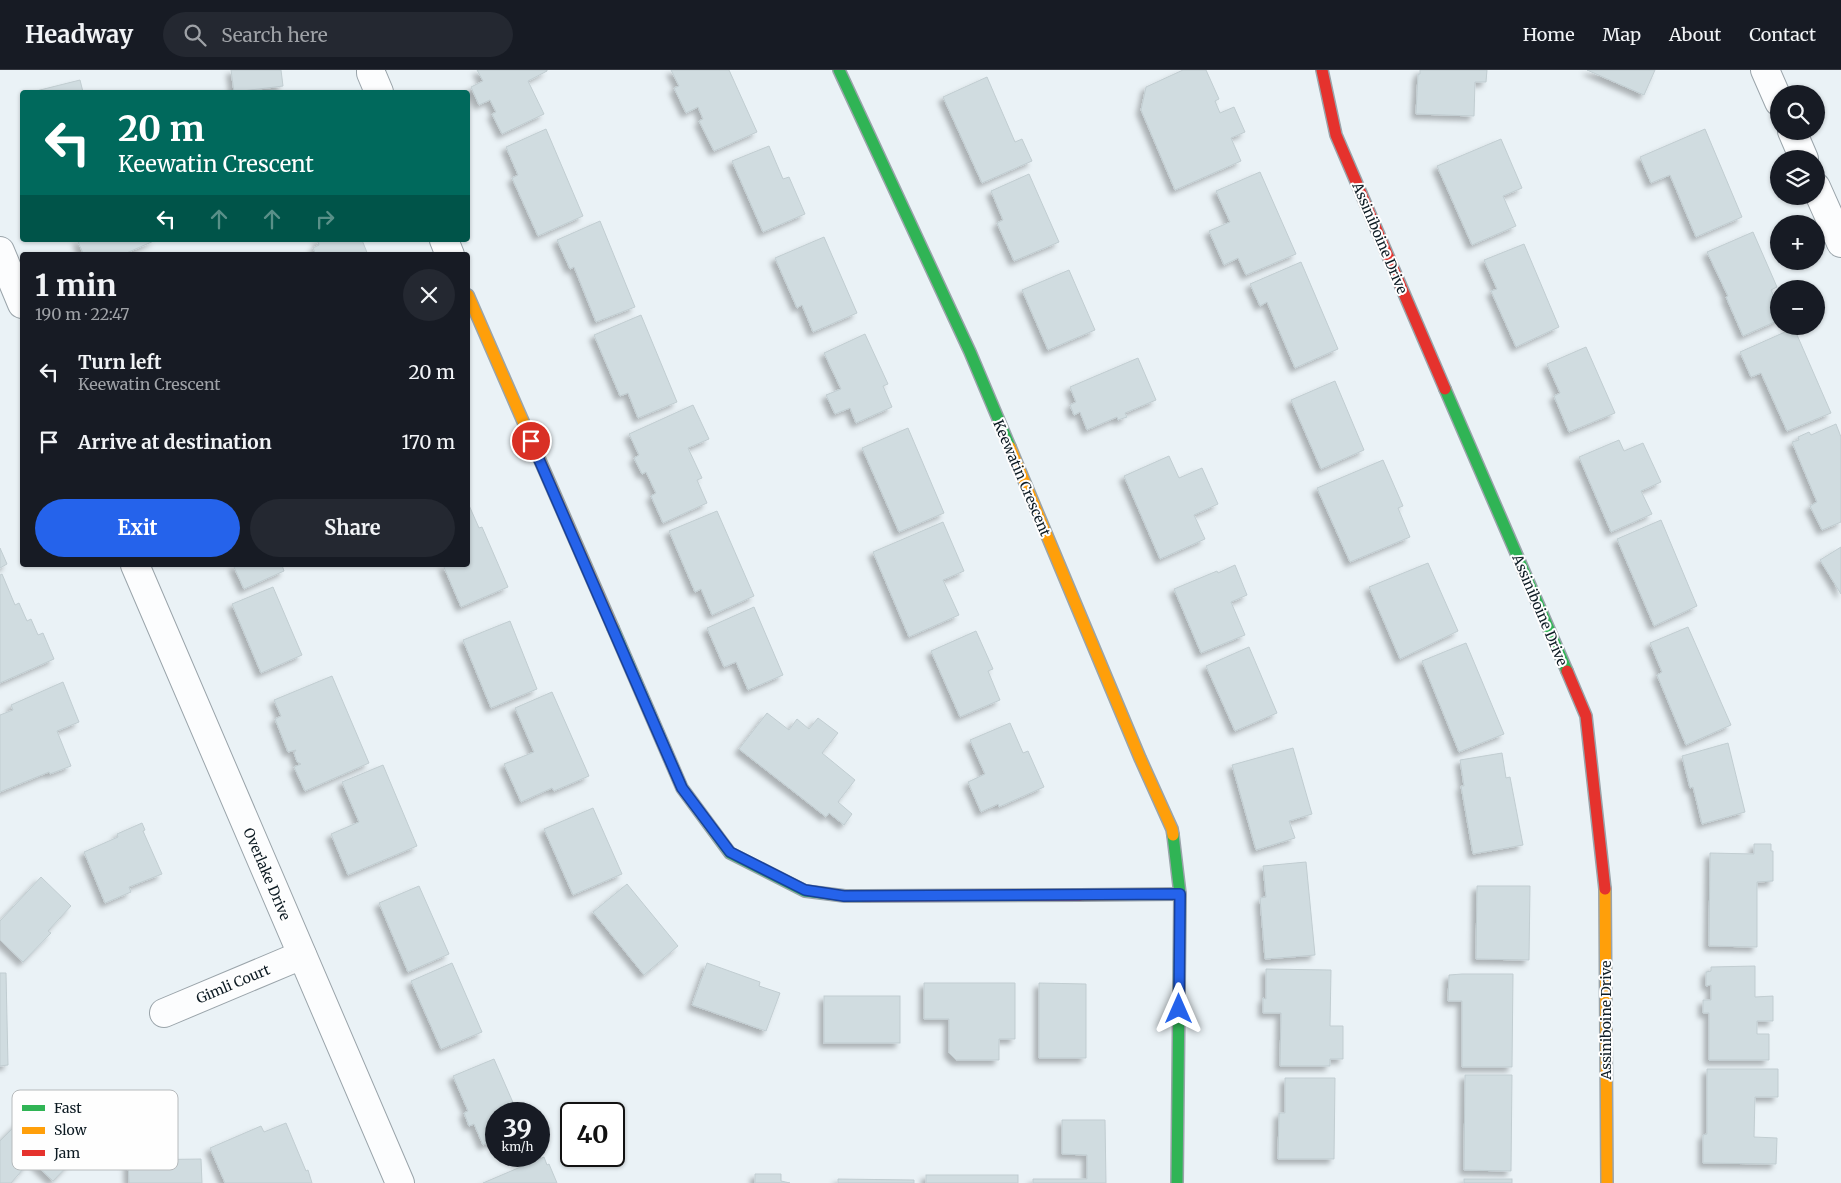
<!DOCTYPE html>
<html lang="en">
<head>
<meta charset="utf-8">
<style>
	body { margin:0; font-family:Merriweather,serif; background:#242831; color:#f1f3f6; height:100vh; display:flex; flex-direction:column; font-size:19px; white-space:nowrap }
	* { box-sizing:border-box; margin:0 }
	p { font-size:16px; color:#9ea1a6 }
	.icon { flex:none; width:28px; height:28px; fill:none; stroke:currentColor; stroke-width:2; stroke-linecap:round; stroke-linejoin:round }
	.map { position:relative; flex:1; overflow:hidden }
	.side { position:absolute; left:20px; top:182px; width:450px; height:315px; display:flex; flex-direction:column; background:#171b24; border-radius:5px; box-shadow:0 1px 4px #0004 }
	.side>* { flex:none }
	.hud { position:absolute; left:20px; top:20px; width:450px; height:152px; border-radius:5px; box-shadow:0 1px 4px #0004; background:#00695c; color:#fff; overflow:hidden }
	.buttons { position:absolute; left:1770px; top:15px; display:grid; gap:10px }
	.buttons a { display:grid; place-items:center; width:55px; height:55px; border-radius:50%; background:#171b24; box-shadow:0 1px 4px #0004; font-size:25px }
	.speed { position:absolute; left:485px; top:1032px; display:flex; gap:10px; font-size:25px; font-weight:700; text-align:center }
	.speed>* { display:grid; place-content:center; width:65px; height:65px; border-radius:50%; background:#171b24; box-shadow:0 1px 4px #0004; line-height:1 }
	.speed small { font-size:12px; font-weight:400 }
	.speed .limit { border:2px solid #111; border-radius:8px; background:#fff; color:#111 }
	.pin { position:absolute; display:grid; place-items:center; width:42px; height:42px; color:#fff; margin:-21px; border:2px solid #fff; border-radius:50%; box-shadow:0 1px 5px #0007 }
	.me { position:absolute; width:55px; margin:-28px; rotate:0deg; stroke-linejoin:round; filter:drop-shadow(0 0 4px #0008) }
	.turn { display:flex; align-items:center; gap:18px; height:105px; padding:0 15px; font-size:22px }
	.turn .icon { width:65px; height:65px; stroke-width:2.5 }
	.turn b { display:block; font-size:35px; line-height:42px }
	.lanes { display:flex; align-items:center; height:48px; padding:0 15px; background:#0003; justify-content:center; gap:25px; direction:ltr }
	.lanes .off { opacity:.35 }
	.round { display:grid; place-items:center; flex:none; width:52px; height:52px; border-radius:26px; background:#242831 }
	.overview { display:flex; align-items:center; justify-content:space-between; height:85px; padding:0 15px }
	h1 { font-size:30px; font-weight:700; line-height:38px }
	.primary-button { display:flex; gap:10px; margin-top:auto; padding:10px 15px }
	.primary-button a { flex:1; height:58px; border-radius:30px; background:#2563eb; color:#fff; font-size:20px; font-weight:700; line-height:58px; text-align:center }
	.primary-button a+a { background:#242831; color:#f1f3f6 }
	ul { padding:0; list-style:none }
	li { display:flex; align-items:center; gap:15px; height:70px; padding:0 15px }
	li div { flex:1 }
	li b { display:block; font-size:19px }
	li em { font-style:normal }
	header { display:flex; align-items:center; gap:30px; box-sizing:border-box; height:70px; padding:0 25px; background:#171b24; border-bottom:1px solid #363941 }
	header strong { font-size:24px }
	nav { display:flex; gap:28px; margin-inline-start:auto; font-size:18px }
	.search { width:350px; height:45px; background:#242831; display:flex; align-items:center; gap:12px; box-sizing:border-box; padding:0 18px; border-radius:28px; color:#9ea1a6; font-size:19px }
	.map>svg:first-child { display:block }
	.building { fill:#d0dce0; stroke:#c1cdd1; filter:url(#shadow) }
	.lines { fill:none; stroke-linecap:round; stroke-linejoin:round }
	.street-casing { stroke:#9aa4aa; stroke-width:30 }
	.fast-casing { stroke:#9aa4aa; stroke-width:14 }
	.slow-casing { stroke:#9aa4aa; stroke-width:14 }
	.jam-casing { stroke:#9aa4aa; stroke-width:14 }
	.street { stroke:#fcfdfe; stroke-width:28 }
	.fast { stroke:#30b455; stroke-width:11 }
	.slow { stroke:#ff9f0a; stroke-width:11 }
	.jam { stroke:#e5322d; stroke-width:11 }
	.route-casing { stroke:#184099; stroke-width:12 }
	.route { stroke:#2563eb; stroke-width:9 }
	.labels { text-anchor:middle; stroke-width:4; stroke-linejoin:round; paint-order:stroke }
	.street-label { font-size:14px; fill:#0d1b23; stroke:#fefefe }
	.key { fill:#fefefe; stroke:#b6babc; stroke-width:1 }
	.key-label { font-size:14px; fill:#0d1b23 }
</style>
</head>
<body>
<header>
<strong>Headway</strong>
<div class="search"><svg class="icon" aria-label="search" viewBox="0 0 24 24"><circle cx="10" cy="10" r="6"/><path d="M15 15l6 6"/></svg>Search here</div>
<nav><a>Home</a><a>Map</a><a>About</a><a>Contact</a></nav>
</header>
<div class="map">
<svg width="1841" height="1113" viewBox="0 0 1841 1113">
	<defs>
		<filter id="shadow"><feDropShadow dx="-4.5" dy="4.5" stdDeviation="2.5" flood-color="#0004"/></filter>
	</defs>
	<rect width="100%" height="100%" fill="#eaf2f6"/>
	<g class="building">
		<path d="M231 0H281L283 16 234 22Z"/>
		<path d="M477 0H547V1L528 11 544 44 502 64 492 44 496 42 490 30 479 35 471 17 483 11Z"/>
		<path d="M671 0H729L757 62 714 81 699 51 703 49 698 37 686 43 674 18 679 16Z"/>
		<path d="M1183 0H1206L1219 29 1215 31 1220 43 1234 37 1245 62 1231 68 1241 91 1175 120 1141 40 1146 17Z"/>
		<path d="M1420 0H1487L1486 12H1475L1474 46 1416 44 1418 4H1420Z"/>
		<path d="M1587 0H1655L1644 25Z"/>
		<path d="M987 7 1015 72 1022 69 1032 91 982 113 943 27Z"/>
		<path d="M80 10 83 22H37L36 21Z"/>
		<path d="M546 59 583 146 538 166 512 108 518 105 506 77Z"/>
		<path d="M1705 59 1742 147 1696 167 1670 105 1651 113 1640 87Z"/>
		<path d="M1501 69 1522 118 1503 126 1516 156 1472 175 1437 96Z"/>
		<path d="M769 76 783 109 789 107 805 144 763 162 732 91Z"/>
		<path d="M1260 102 1296 184 1246 205 1238 188 1224 195 1209 161 1230 152 1216 121Z"/>
		<path d="M1029 104 1059 172 1014 191 997 153 1003 150 991 121Z"/>
		<path d="M600 151 635 237 596 252 574 197 570 199 557 170Z"/>
		<path d="M1753 162 1777 217 1771 220 1779 238V250L1743 266 1726 227 1728 226 1707 182Z"/>
		<path d="M824 167 857 243 813 262 802 235 797 238 775 188Z"/>
		<path d="M77 170H156L122 185H84Z"/>
		<path d="M317 170H362L368 185H316L313 178 319 175Z"/>
		<path d="M1524 174 1559 257 1516 277 1491 221 1497 219 1484 190Z"/>
		<path d="M1301 192 1338 279 1295 298 1267 232 1260 236 1250 214Z"/>
		<path d="M1069 200 1095 260 1048 280 1022 220Z"/>
		<path d="M641 245 677 332 638 348 628 323 620 326 594 265Z"/>
		<path d="M1794 258 1831 343 1787 361 1761 303 1751 307 1740 282Z"/>
		<path d="M865 264 888 314 883 316 892 337 856 353 850 338 835 344 826 325 841 319 824 283Z"/>
		<path d="M1586 277 1615 343 1569 362 1554 326 1560 323 1547 294Z"/>
		<path d="M1138 288 1156 330 1125 343 1127 347 1118 350 1117 347 1087 360 1080 342 1074 345 1070 335 1076 332 1070 317Z"/>
		<path d="M1335 311 1364 380 1321 399 1291 330Z"/>
		<path d="M693 335 709 369 688 378 702 408 697 410 707 433 663 453 651 426 656 423 646 402 642 404 634 388 639 385 629 364Z"/>
		<path d="M1836 354 1841 367V452L1822 460 1810 436 1817 432 1792 372 1799 370 1798 367 1809 362 1811 365Z"/>
		<path d="M908 358 944 443 899 462 862 378Z"/>
		<path d="M1619 370 1624 381 1643 373 1661 412 1641 421 1652 444 1611 462 1579 387Z"/>
		<path d="M1169 386 1179 408 1202 398 1218 434 1194 445 1205 469 1160 489 1124 406Z"/>
		<path d="M1383 390 1403 436 1398 438 1410 467 1350 492 1317 418Z"/>
		<path d="M468 433 479 458 482 457 508 517 461 537 443 495H468Z"/>
		<path d="M717 441 754 526 712 545 701 519 695 522 669 461Z"/>
		<path d="M1661 450 1697 536 1654 556 1617 469Z"/>
		<path d="M943 452 964 501 943 510 959 545 909 567 873 482Z"/>
		<path d="M1841 477V524L1820 490Z"/>
		<path d="M0 478 7 494 0 498Z"/>
		<path d="M1428 493 1458 561 1400 589 1369 517Z"/>
		<path d="M233 495H282L284 501 244 519Z"/>
		<path d="M1235 495 1247 525 1231 532 1245 565 1201 583 1174 519 1217 501 1218 503Z"/>
		<path d="M2 504 15 535 19 533 27 551 31 549 38 565 43 563 54 589 0 613V505Z"/>
		<path d="M273 517 302 585 261 603 232 534Z"/>
		<path d="M754 537 783 605 748 620 736 592 724 597 707 558Z"/>
		<path d="M510 551 537 619 491 638 463 570Z"/>
		<path d="M1688 557 1731 655 1686 675 1657 605 1662 602 1650 573Z"/>
		<path d="M976 561 993 599 988 601 1000 630 960 647 931 581Z"/>
		<path d="M1466 573 1504 664 1459 682 1422 591Z"/>
		<path d="M1249 577 1277 643 1235 661 1206 596Z"/>
		<path d="M332 606 369 693 305 721 294 697 301 694 297 692 294 683 296 680 288 682 275 649 281 646 274 630Z"/>
		<path d="M63 612 79 652 57 661 71 696 50 704 49 702 0 722V645L13 640 11 635Z"/>
		<path d="M552 622 589 706 554 721 552 718 521 732 504 694 534 682 515 638Z"/>
		<path d="M767 643 789 660 797 649 809 659 818 648 838 663 822 683 855 710 838 732 852 744 844 755 829 743 826 747 739 679Z"/>
		<path d="M1010 653 1023 683 1028 681 1044 717 999 737 998 734 981 742 968 712 985 704 970 670Z"/>
		<path d="M1728 673 1745 742 1702 754 1693 717 1690 718 1682 686Z"/>
		<path d="M1293 678 1312 744 1289 751 1295 768 1256 780 1232 695Z"/>
		<path d="M1502 683 1506 708 1510 707 1523 775 1473 784 1461 716H1464L1460 690Z"/>
		<path d="M383 695 417 776 348 805 331 764 359 752 342 712Z"/>
		<path d="M593 738 622 804 573 825 544 759Z"/>
		<path d="M142 753 145 760 143 761 162 804 129 817 131 822 105 833 84 782 118 767 117 764Z"/>
		<path d="M1754 774H1771V781H1773V811L1757 812V877L1709 876 1710 783 1754 784Z"/>
		<path d="M1306 792 1315 885 1265 889 1260 828 1266 827 1263 796Z"/>
		<path d="M41 807 71 836 48 861 51 863 23 892 0 870V851Z"/>
		<path d="M627 814 678 876 644 905 593 842Z"/>
		<path d="M419 816 449 884 408 902 379 833Z"/>
		<path d="M1477 816H1530L1529 890 1476 889Z"/>
		<path d="M452 893 482 962 441 979 411 911Z"/>
		<path d="M707 893 760 912 759 916 780 923 766 961 692 935Z"/>
		<path d="M1755 896V927L1773 926V951H1757V964H1769V990H1709V943H1703V930H1711V915L1706 916V902L1711 901V897Z"/>
		<path d="M1266 899 1331 900 1330 956H1343V989H1330V996H1280L1281 943H1263V928L1266 929Z"/>
		<path d="M0 903H6L8 995 0 996Z"/>
		<path d="M1462 904H1513L1512 997H1462V931H1448L1449 905Z"/>
		<path d="M924 913H1015V969H999V990H956L949 983V949H924Z"/>
		<path d="M1039 913 1086 914V988H1039Z"/>
		<rect x="824" y="926" width="76" height="47"/>
		<path d="M494 989 518 1044H496V1070L483 1075 474 1054 469 1056 464 1043 468 1041 453 1006Z"/>
		<path d="M1707 999H1778V1027H1755L1754 1067 1777 1068 1776 1094 1703 1093V1065L1707 1064Z"/>
		<path d="M1465 1005H1512L1511 1101 1464 1100Z"/>
		<path d="M1285 1008H1335L1334 1089H1278L1279 1043H1285Z"/>
		<path d="M35 1036 48 1050 52 1046 59 1053 61 1051 67 1056 65 1059 72 1065 68 1070 80 1083 53 1111 31 1090 11 1113H0V1071Z"/>
		<path d="M1062 1050H1105L1106 1113H1033V1109H1087V1085L1062 1084Z"/>
		<path d="M286 1053 306 1101 308 1100 312 1113H225L210 1078 261 1056 264 1062Z"/>
		<path d="M544 1087 547 1095 549 1094 557 1113H483Z"/>
		<path d="M201 1089 202 1113H129L128 1090Z"/>
		<path d="M755 1104H781V1111L790 1113H755Z"/>
		<rect x="926" y="1105" width="92" height="8"/>
		<path d="M838 1109 914 1110V1113H838Z"/>
		<rect x="1464" y="1109" width="48" height="4"/>
	</g>
	<g class="lines">
		<defs>
			<g id="street">
				<path d="M371 0V3L379 22"/>
				<path d="M1765 0 1779 32"/>
				<path d="M1792 61 1804 89"/>
				<path d="M1816 117 1841 173"/>
				<path d="M444 170 450 185"/>
				<path d="M0 181 22 234"/>
				<path d="M135 495 400 1113"/>
				<path d="M164 943 302 885"/>
			</g>
			<g id="fast">
				<path d="M839 0 970 282 1010 377"/>
				<path d="M1445 319 1567 601"/>
				<path d="M613 558 682 718 730 783 805 821 845 826H864"/>
				<path d="M1173 765 1180 824 1177 1113"/>
			</g>
			<g id="slow">
				<path d="M468 225 613 558"/>
				<path d="M1010 377 1140 688 1172 759 1173 765"/>
				<path d="M1605 819 1607 1113"/>
				<path d="M1080 825 1180 824"/>
			</g>
			<g id="jam">
				<path d="M1322 0 1336 65 1445 319"/>
				<path d="M1567 601 1586 646 1605 819"/>
				<path d="M864 826 1080 825"/>
			</g>
		</defs>
		<use href="#street" class="street-casing"/>
		<use href="#fast" class="fast-casing"/>
		<use href="#slow" class="slow-casing"/>
		<use href="#jam" class="jam-casing"/>
		<use href="#street" class="street"/>
		<use href="#fast" class="fast"/>
		<use href="#slow" class="slow"/>
		<use href="#jam" class="jam"/>
	</g>
	<g class="lines">
		<defs>
			<path id="route" d="M531 371 682 718 730 782 805 820 844 826 1180 824 1179 939"/>
		</defs>
		<use href="#route" class="route-casing"/>
		<use href="#route" class="route"/>
	</g>
	<g class="labels">
		<g class="street-label">
			<text transform="translate(1380 168) rotate(67)" y="5">Assiniboine Drive</text>
			<text transform="translate(1022 408) rotate(67)" y="5">Keewatin Crescent</text>
			<text transform="translate(1540 540) rotate(67)" y="5">Assiniboine Drive</text>
			<text transform="translate(267 804) rotate(67)" y="5">Overlake Drive</text>
			<text transform="translate(233 914) rotate(-23)" y="5">Gimli Court</text>
			<text transform="translate(1606 950) rotate(-90)" y="5">Assiniboine Drive</text>
		</g>
	</g>
	<rect x="12" y="1020" width="166" height="80" rx="8" class="key"/>
	<rect x="22" y="1035" width="23" height="6" fill="#30b455"/>
	<rect x="22" y="1057" width="23" height="7" fill="#ff9f0a"/>
	<rect x="22" y="1080" width="23" height="6" fill="#e5322d"/>
	<g class="key-label">
		<text x="54" y="1043">Fast</text>
		<text x="54" y="1065">Slow</text>
		<text x="54" y="1088">Jam</text>
	</g>
</svg>
<div class="buttons">
<a><svg class="icon" aria-label="search" viewBox="0 0 24 24"><circle cx="10" cy="10" r="6"/><path d="M15 15l6 6"/></svg></a>
<a><svg class="icon" aria-label="layers" viewBox="0 0 24 24"><path d="M12 4l9 5-9 5-9-5zM3 14l9 5 9-5"/></svg></a>
<a>+</a>
<a>−</a>
</div>
<div class="speed"><div>39<small>km/h</small></div><div class="limit">40</div></div>
<div class="pin" style="left:531px;top:371px;background:#d93025"><svg class="icon" aria-label="arrive" viewBox="0 0 24 24"><path d="M6 21V4h12l-3 4 3 4H6"/></svg></div>
<svg class="me" style="left:1179px;top:939px" viewBox="-20 -20 40 40"><path d="M0-17L14 15 0 8-14 15z" fill="#2563eb" stroke="#fff" stroke-width="4"/></svg>
<div class="hud">
<div class="turn"><svg class="icon" aria-label="left" viewBox="0 0 24 24"><path d="M17 20v-9H6M10 6l-5 5 5 5"/></svg><div><b>20 m</b>Keewatin Crescent</div></div>
<div class="lanes"><svg class="icon" aria-label="left" viewBox="0 0 24 24"><path d="M17 20v-9H6M10 6l-5 5 5 5"/></svg><svg class="icon off" aria-label="ahead" viewBox="0 0 24 24"><path d="M12 20V5M6 11l6-6 6 6"/></svg><svg class="icon off" aria-label="ahead" viewBox="0 0 24 24"><path d="M12 20V5M6 11l6-6 6 6"/></svg><svg class="icon off" aria-label="right" viewBox="0 0 24 24"><path d="M7 20v-9h11M14 6l5 5-5 5"/></svg></div>
</div>
<section class="side">
<div class="overview"><div><h1>1 min</h1><p>190 m · 22:47</p></div><a class="round"><svg class="icon" aria-label="close" viewBox="0 0 24 24"><path d="M6 6l12 12M18 6L6 18"/></svg></a></div>
<ul>
<li><svg class="icon" aria-label="left" viewBox="0 0 24 24"><path d="M17 20v-9H6M10 6l-5 5 5 5"/></svg><div><b>Turn left</b><p>Keewatin Crescent</p></div><em>20 m</em></li>
<li><svg class="icon" aria-label="arrive" viewBox="0 0 24 24"><path d="M6 21V4h12l-3 4 3 4H6"/></svg><div><b>Arrive at destination</b></div><em>170 m</em></li>
</ul>
<div class="primary-button"><a>Exit</a><a>Share</a></div>
</section>
</div>
</body>
</html>
